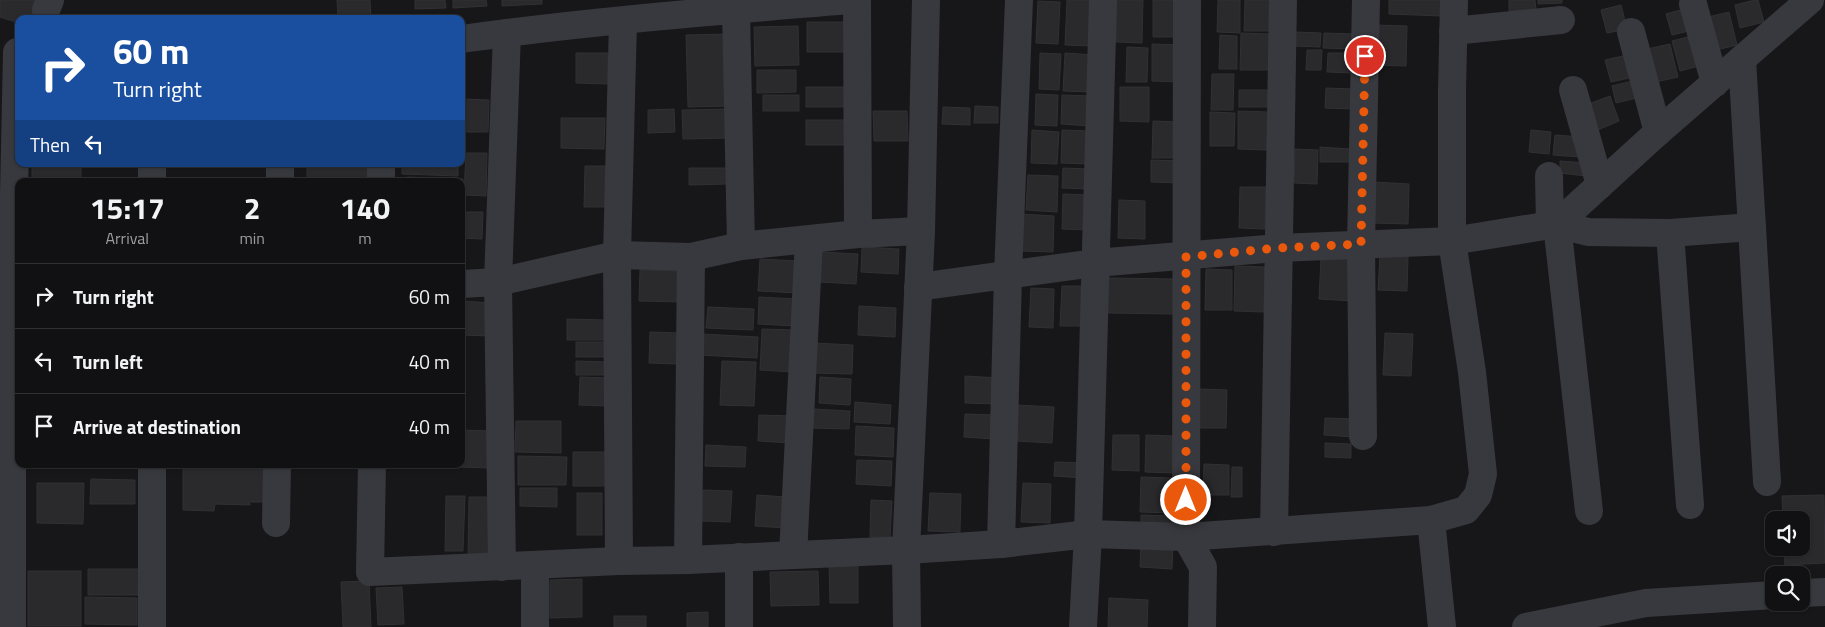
<!DOCTYPE html>
<html lang="en">
<head>
<meta charset="utf-8">
<style>
	body { margin:0; font-family:"Titillium Web",sans-serif; background:#1a1a1c; color:#f1f3f6; height:100vh; display:flex; flex-direction:column; font-size:19px; white-space:nowrap }
	* { box-sizing:border-box; margin:0 }
	p { font-size:16px; color:#9c9da0 }
	.icon { flex:none; width:28px; height:28px; fill:none; stroke:currentColor; stroke-width:2; stroke-linecap:round; stroke-linejoin:round }
	.map { position:relative; flex:1; overflow:hidden }
	.drawer { position:absolute; left:15px; top:178px; width:450px; height:290px; display:flex; flex-direction:column; background:#111113; border-radius:10px; box-shadow:0 1px 4px #0004,0 0 0 1px #303133 }
	.drawer>* { flex:none }
	.banner { position:absolute; left:15px; top:15px; width:450px; height:152px; border-radius:10px; box-shadow:0 1px 4px #0004,0 0 0 1px #303133; background:#1a4fa0; color:#fff; overflow:hidden }
	.fabs { position:absolute; left:1765px; top:511px; display:grid; gap:10px }
	.fabs a { display:grid; place-items:center; width:45px; height:45px; border-radius:10px; background:#111113; box-shadow:0 1px 4px #0004,0 0 0 1px #303133; font-size:25px }
	.pin { position:absolute; display:grid; place-items:center; width:42px; height:42px; color:#fff; margin:-21px; border:2px solid #fff; border-radius:50%; box-shadow:0 1px 5px #0007 }
	.me { position:absolute; width:55px; margin:-28px; rotate:0deg; stroke-linejoin:round; filter:drop-shadow(0 0 4px #0008) }
	.turn { display:flex; align-items:center; gap:18px; height:105px; padding:0 15px; font-size:22px }
	.turn .icon { width:65px; height:65px; stroke-width:2.5 }
	.turn b { display:block; font-size:35px; line-height:42px }
	.then { display:flex; align-items:center; height:48px; padding:0 15px; background:#0003; gap:10px; font-size:19px }
	.eta { display:flex; justify-content:space-evenly; align-items:center; height:85px; text-align:center }
	.eta b { font-size:30px; font-weight:700; line-height:35px }
	ul { padding:0; list-style:none }
	li { display:flex; align-items:center; gap:15px; height:65px; padding:0 15px; border-top:1px solid #303133 }
	li div { flex:1 }
	li b { display:block; font-size:19px }
	li em { font-style:normal }
	.map>svg:first-child { display:block }
	.building { fill:#2a2a2d; stroke:#313135 }
	.lines { fill:none; stroke-linecap:round; stroke-linejoin:round }
	.minor { stroke:#38393e; stroke-width:28 }
	.route { stroke:#ea580c; stroke-width:9; stroke-dasharray:0 16.2 }
</style>
</head>
<body>
<div class="map">
<svg width="1825" height="627" viewBox="0 0 1825 627">
	<rect width="100%" height="100%" fill="#171719"/>
	<g class="building">
		<path d="M0 0H37L31 19H19V23L0 17Z"/>
		<path d="M337 0H370L371 19H338Z"/>
		<path d="M415 0H445L446 8 415 9Z"/>
		<path d="M453 0H486L487 6 453 8Z"/>
		<path d="M502 0H542V4L502 6Z"/>
		<path d="M1067 0H1093L1091 46 1065 45Z"/>
		<path d="M1116 0H1143L1142 43 1116 42Z"/>
		<path d="M1153 0H1180L1179 37H1153Z"/>
		<path d="M1218 0H1240V33L1217 32Z"/>
		<path d="M1245 0H1273L1272 31H1244Z"/>
		<path d="M1389 0H1443L1442 16 1389 14Z"/>
		<path d="M1509 0H1535L1536 10 1509 12Z"/>
		<path d="M1538 0H1562V3L1538 4Z"/>
		<path d="M1755 0H1758L1764 22 1740 28 1735 5Z"/>
		<path d="M1038 1 1060 2 1058 44 1036 43Z"/>
		<path d="M1621 5 1627 29 1607 33 1601 10Z"/>
		<path d="M1691 7 1697 29 1672 35 1666 14Z"/>
		<path d="M1729 12 1737 45 1708 52 1700 19Z"/>
		<path d="M807 22H847L848 52H807Z"/>
		<path d="M1375 25 1407 26 1406 66 1373 65Z"/>
		<path d="M798 26 799 65 755 66 754 27Z"/>
		<path d="M1294 32 1321 33 1320 47 1294 46Z"/>
		<path d="M1241 33 1269 34V70H1240Z"/>
		<path d="M1324 33 1356 34 1355 49 1323 48Z"/>
		<path d="M728 34 729 106 688 107 686 35Z"/>
		<path d="M1220 35 1237 36V69H1219Z"/>
		<path d="M1696 35 1703 65 1680 71 1672 41Z"/>
		<path d="M1152 44 1182 45 1181 82 1152 81Z"/>
		<path d="M1670 44 1678 77 1651 83 1643 50Z"/>
		<path d="M1127 47 1148 48 1147 82H1126Z"/>
		<path d="M1307 50H1322L1321 70H1306Z"/>
		<path d="M576 53H608V84L576 83Z"/>
		<path d="M1040 53 1061 54 1059 90 1039 89Z"/>
		<path d="M1065 53 1094 55 1093 92 1063 91Z"/>
		<path d="M1328 53H1353L1352 73 1327 72Z"/>
		<path d="M1632 54 1638 76 1611 82 1605 60Z"/>
		<path d="M757 70H796V92L757 93Z"/>
		<path d="M1212 74H1234L1233 110H1211Z"/>
		<path d="M1641 79 1645 96 1616 103 1612 86Z"/>
		<rect x="806" y="87" width="42" height="20"/>
		<path d="M1120 87H1149V122L1120 121Z"/>
		<path d="M1326 88 1354 89 1353 109 1325 108Z"/>
		<rect x="1239" y="90" width="29" height="17"/>
		<path d="M1036 94 1058 95 1057 126 1035 125Z"/>
		<rect x="763" y="95" width="36" height="16"/>
		<path d="M1062 95 1092 96 1091 126 1061 124Z"/>
		<path d="M1610 96 1619 121 1593 132 1583 106Z"/>
		<path d="M464 99 489 100 488 132H463Z"/>
		<path d="M975 106 998 107V123H974Z"/>
		<path d="M943 107 970 108V125L942 124Z"/>
		<path d="M674 109 675 132 648 133V110Z"/>
		<path d="M730 109V138L683 139 682 110Z"/>
		<path d="M873 111H907L908 141H874Z"/>
		<path d="M1238 111 1268 112 1267 150 1238 149Z"/>
		<path d="M1210 112 1235 113 1234 146H1210Z"/>
		<path d="M561 118H605L604 149 561 148Z"/>
		<rect x="806" y="120" width="42" height="25"/>
		<path d="M1153 121 1179 122 1178 158H1152Z"/>
		<path d="M1032 130 1059 132 1057 164 1031 163Z"/>
		<path d="M1062 130 1089 131 1088 164 1061 163Z"/>
		<path d="M1531 130 1551 132 1549 154 1529 152Z"/>
		<path d="M1555 135 1582 137 1580 157 1553 155Z"/>
		<path d="M1320 147 1350 149V162H1320Z"/>
		<path d="M1295 149 1318 150 1317 184 1294 183Z"/>
		<path d="M466 153H487L486 196 464 195Z"/>
		<path d="M1151 160 1180 161V183L1151 182Z"/>
		<path d="M1560 161 1588 163 1586 176 1560 173Z"/>
		<rect x="32" y="164" width="49" height="17"/>
		<path d="M402 164H458V176L402 174Z"/>
		<path d="M307 165 369 166V181H307Z"/>
		<path d="M585 166H606L605 207H584Z"/>
		<path d="M689 168H727V184L689 185Z"/>
		<path d="M1063 168 1090 169 1089 189 1062 188Z"/>
		<path d="M1028 175 1058 176 1057 212 1026 210Z"/>
		<path d="M407 177 463 179V201L461 181H407Z"/>
		<path d="M1374 182 1409 184 1408 224 1373 223Z"/>
		<path d="M1240 187H1266L1265 229 1239 228Z"/>
		<path d="M1063 194 1090 195 1089 230 1062 229Z"/>
		<path d="M1119 200 1145 201V239L1118 238Z"/>
		<path d="M461 212H483L482 239 461 238Z"/>
		<path d="M1021 214 1054 216 1053 252 1020 251Z"/>
		<path d="M862 247 899 249 898 274 861 272Z"/>
		<path d="M822 252 858 254 856 284 820 282Z"/>
		<path d="M1380 255 1408 256 1407 291 1378 290Z"/>
		<path d="M1321 258 1355 259 1353 301 1319 299Z"/>
		<path d="M760 259 799 261 798 293 758 291Z"/>
		<path d="M1235 266 1265 267 1264 312 1234 311Z"/>
		<path d="M1206 269 1232 270V310H1205Z"/>
		<path d="M640 270 682 271 681 302 639 301Z"/>
		<path d="M1108 278 1175 279 1174 314 1107 313Z"/>
		<path d="M1062 286H1089L1087 326H1060Z"/>
		<path d="M1031 288 1054 289 1053 328 1029 327Z"/>
		<path d="M759 297 796 299 795 326 758 324Z"/>
		<path d="M461 301 491 303 490 336 461 335Z"/>
		<path d="M859 306 896 308 895 337 858 335Z"/>
		<path d="M708 307 754 309 753 330 706 328Z"/>
		<path d="M567 319 605 320V340H567Z"/>
		<path d="M762 329 795 330 793 372 760 370Z"/>
		<path d="M650 332 679 333 678 364 649 363Z"/>
		<path d="M1385 333 1413 334 1411 376 1383 375Z"/>
		<path d="M702 334 758 337 757 358 700 355Z"/>
		<rect x="576" y="342" width="29" height="15"/>
		<path d="M814 343 853 345 852 374 812 373Z"/>
		<path d="M576 361 607 362V375H576Z"/>
		<path d="M722 361 756 362 754 406 720 405Z"/>
		<path d="M965 376 999 378 998 404 965 403Z"/>
		<path d="M580 377 607 378V406L579 405Z"/>
		<path d="M820 377 851 379 850 405 819 403Z"/>
		<path d="M1198 389 1227 390 1226 428H1197Z"/>
		<path d="M855 402 891 405 890 424 854 422Z"/>
		<path d="M1017 405 1054 407 1052 443 1015 441Z"/>
		<path d="M813 409 850 411 849 429 812 428Z"/>
		<path d="M965 414 997 415 996 439 964 437Z"/>
		<path d="M759 415 793 416 792 443 758 441Z"/>
		<path d="M1325 418 1354 419V437L1324 435Z"/>
		<path d="M516 421H561V453L515 452Z"/>
		<path d="M856 426 894 428 893 457 855 455Z"/>
		<path d="M461 430 491 431 490 468 458 467V464H461Z"/>
		<path d="M1113 435H1139V471L1112 470Z"/>
		<path d="M1146 435 1174 436V473L1145 472Z"/>
		<path d="M1325 443 1351 444V458L1325 457Z"/>
		<path d="M706 445 746 447 745 467 705 466Z"/>
		<path d="M573 452H608L607 486H573Z"/>
		<path d="M518 456 567 457 566 485H518Z"/>
		<path d="M857 460 892 461 891 486 856 484Z"/>
		<path d="M1055 462 1084 463 1083 478 1054 476Z"/>
		<path d="M183 464H269V502H249L250 505 215 504 214 511 183 510Z"/>
		<path d="M1204 464 1229 465V495H1203Z"/>
		<path d="M1232 467H1242V497H1231Z"/>
		<path d="M1141 477 1172 478 1171 513 1140 512Z"/>
		<path d="M91 479 135 480V504H90Z"/>
		<path d="M37 483H84L83 524 37 523Z"/>
		<path d="M1023 483 1051 484 1050 523 1021 522Z"/>
		<path d="M520 488H557V507L520 506Z"/>
		<path d="M703 490 732 491 730 522 701 521Z"/>
		<rect x="577" y="493" width="25" height="42"/>
		<path d="M930 493 961 494 960 532 928 531Z"/>
		<path d="M757 495 786 497 785 528 755 526Z"/>
		<path d="M1824 495 1825 563 1785 565 1784 548H1801V520H1783L1782 496Z"/>
		<path d="M446 496H465L463 551H445Z"/>
		<path d="M469 497H493L491 557H468Z"/>
		<path d="M871 500 892 501 890 538 870 537Z"/>
		<path d="M1141 515 1173 516V533H1141Z"/>
		<path d="M1141 542 1173 543 1172 569 1140 567Z"/>
		<path d="M829 564H858V603H830Z"/>
		<path d="M88 569H139L138 595H88Z"/>
		<rect x="28" y="571" width="53" height="55"/>
		<path d="M818 571 819 605 771 606 770 572Z"/>
		<path d="M582 579V617L550 618V580Z"/>
		<path d="M369 581 371 627H343L341 582Z"/>
		<path d="M402 587 404 624 378 625 376 588Z"/>
		<path d="M85 597 137 598V625L85 624Z"/>
		<path d="M1109 598 1148 600 1147 627H1108Z"/>
		<path d="M708 612V627H687V613Z"/>
		<rect x="614" y="616" width="32" height="11"/>
	</g>
	<g class="lines">
		<g class="minor">
			<path d="M857 0 858 234"/>
			<path d="M1187 0 1186 537 1203 567 1202 627"/>
			<path d="M1693 4 1715 83"/>
			<path d="M46 10 50 0"/>
			<path d="M736 10 741 246"/>
			<path d="M1453 31 1561 20"/>
			<path d="M1631 32 1658 132"/>
			<path d="M461 39C590 21 720 11 849 0"/>
			<path d="M1742 59 1767 482"/>
			<path d="M1573 90 1600 185"/>
			<path d="M1549 176 1550 224"/>
			<path d="M152 181V164"/>
			<path d="M280 181V164"/>
			<path d="M381 181V164"/>
			<path d="M461 284 498 282 617 255 691 257 741 246 858 234 921 231"/>
			<path d="M918 287 1095 263 1278 248 1452 241 1557 224 1658 132 1810 0"/>
			<path d="M1363 436 1361 244 1366 0"/>
			<path d="M152 464V627"/>
			<path d="M372 464 370 572 619 561 688 560 906 550 1001 544 1088 534 1186 537 1431 520 1466 510 1478 495 1483 474 1472 372 1452 241V91L1454 0"/>
			<path d="M1690 505 1670 233 1752 227"/>
			<path d="M1589 511 1557 224 1588 232 1670 233"/>
			<path d="M1431 520 1442 627"/>
			<path d="M276 523 277 464"/>
			<path d="M1274 532 1283 0"/>
			<path d="M1001 544 1008 275 1019 0"/>
			<path d="M793 555 809 240"/>
			<path d="M739 557V627"/>
			<path d="M688 560 691 257"/>
			<path d="M619 561 617 255 623 21"/>
			<path d="M535 565V627"/>
			<path d="M502 567 498 282 507 33"/>
			<path d="M1801 593 1825 592"/>
			<path d="M12 627V290L17 52"/>
			<path d="M907 627 906 550 921 231 926 0"/>
			<path d="M1083 627 1088 534 1103 0"/>
			<path d="M1526 627 1646 603 1774 595"/>
		</g>
	</g>
	<g class="lines">
		<path class="route" d="M1186 500V257L1278 248 1361 244 1365 56"/>
	</g>
</svg>
<div class="fabs">
<a><svg class="icon" aria-label="sound" viewBox="0 0 24 24"><path d="M4 9h4l5-4v14l-5-4H4zM17 9q2 3 0 6"/></svg></a>
<a><svg class="icon" aria-label="search" viewBox="0 0 24 24"><circle cx="10" cy="10" r="6"/><path d="M15 15l6 6"/></svg></a>
</div>
<div class="pin" style="left:1365px;top:56px;background:#d93025"><svg class="icon" aria-label="arrive" viewBox="0 0 24 24"><path d="M6 21V4h12l-3 4 3 4H6"/></svg></div>
<svg class="me" style="left:1186px;top:500px" viewBox="-20 -20 40 40"><circle r="17" fill="#ea580c" stroke="#fff" stroke-width="3"/><path d="M0-11L8 9 0 5-8 9z" fill="#fff"/></svg>
<div class="banner">
<div class="turn"><svg class="icon" aria-label="right" viewBox="0 0 24 24"><path d="M7 20v-9h11M14 6l5 5-5 5"/></svg><div><b>60 m</b>Turn right</div></div>
<div class="then">Then<svg class="icon" aria-label="left" viewBox="0 0 24 24"><path d="M17 20v-9H6M10 6l-5 5 5 5"/></svg></div>
</div>
<section class="drawer">
<div class="eta">
<div><b>15:17</b><p>Arrival</p></div>
<div><b>2</b><p>min</p></div>
<div><b>140</b><p>m</p></div>
</div>
<ul>
<li><svg class="icon" aria-label="right" viewBox="0 0 24 24"><path d="M7 20v-9h11M14 6l5 5-5 5"/></svg><div><b>Turn right</b></div><em>60 m</em></li>
<li><svg class="icon" aria-label="left" viewBox="0 0 24 24"><path d="M17 20v-9H6M10 6l-5 5 5 5"/></svg><div><b>Turn left</b></div><em>40 m</em></li>
<li><svg class="icon" aria-label="arrive" viewBox="0 0 24 24"><path d="M6 21V4h12l-3 4 3 4H6"/></svg><div><b>Arrive at destination</b></div><em>40 m</em></li>
</ul>
</section>
</div>
</body>
</html>
